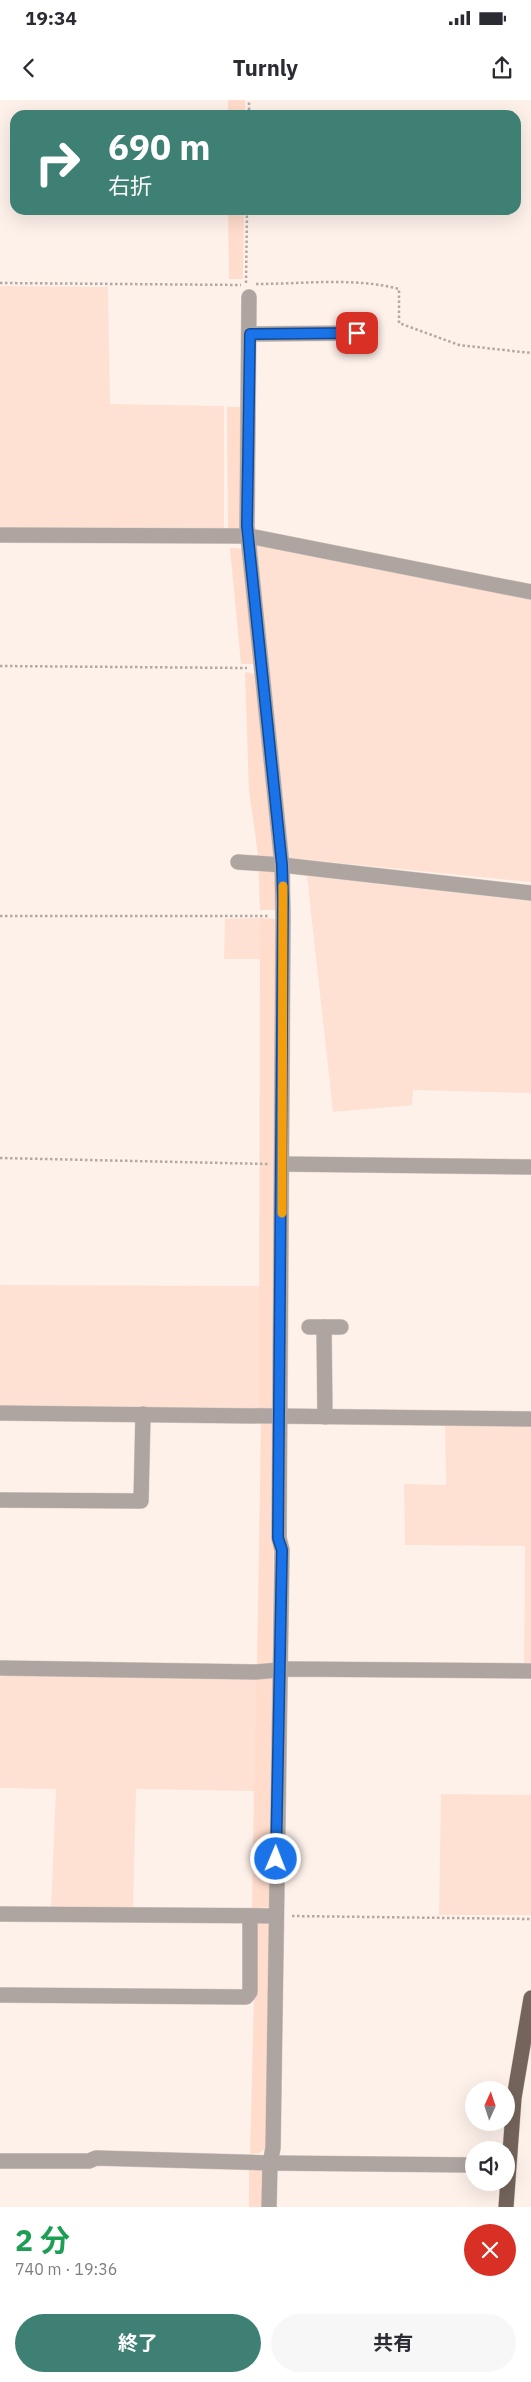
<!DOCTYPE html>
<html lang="ja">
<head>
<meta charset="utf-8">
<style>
	body { margin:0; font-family:"IBM Plex Sans","Noto Sans JP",sans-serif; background:#f7f7f7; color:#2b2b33; height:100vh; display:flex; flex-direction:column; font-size:19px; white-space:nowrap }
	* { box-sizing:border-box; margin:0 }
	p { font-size:16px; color:#7c7c81 }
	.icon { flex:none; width:28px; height:28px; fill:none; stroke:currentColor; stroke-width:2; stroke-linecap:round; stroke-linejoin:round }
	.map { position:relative; height:2107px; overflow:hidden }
	.side { display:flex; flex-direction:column; background:#fff; flex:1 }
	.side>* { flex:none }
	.banner { position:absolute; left:10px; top:10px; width:511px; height:105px; border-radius:15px; box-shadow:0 5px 20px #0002; background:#3e8174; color:#fff; overflow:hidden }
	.needle { width:32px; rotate:3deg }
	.tools { position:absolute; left:465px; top:1981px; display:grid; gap:10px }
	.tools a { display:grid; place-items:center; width:50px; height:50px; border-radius:50%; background:#fff; box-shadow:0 5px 20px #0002; font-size:25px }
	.pin { position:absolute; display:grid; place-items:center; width:42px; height:42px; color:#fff; margin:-21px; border-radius:10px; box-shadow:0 2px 8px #0006 }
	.me { position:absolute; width:55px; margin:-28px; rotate:1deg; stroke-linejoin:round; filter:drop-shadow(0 0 4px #0008) }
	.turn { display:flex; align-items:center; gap:18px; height:105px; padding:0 15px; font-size:22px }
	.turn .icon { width:65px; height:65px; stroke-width:2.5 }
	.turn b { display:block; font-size:35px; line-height:42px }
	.round { display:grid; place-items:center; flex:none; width:52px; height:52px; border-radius:26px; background:#f7f7f7 }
	.headline { display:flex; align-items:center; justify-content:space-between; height:85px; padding:0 15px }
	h1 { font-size:30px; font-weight:700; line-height:38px; color:#1e9e55 }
	.cta { display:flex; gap:10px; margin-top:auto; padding:10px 15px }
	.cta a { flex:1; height:58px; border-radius:30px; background:#3e8174; color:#fff; font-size:20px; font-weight:700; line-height:58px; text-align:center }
	.cta a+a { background:#f7f7f7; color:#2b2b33 }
	.status { display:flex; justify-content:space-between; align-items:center; height:35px; padding:0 25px; background:#fff; direction:ltr }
	.status svg { height:14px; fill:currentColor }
	header { display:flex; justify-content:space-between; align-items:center; height:65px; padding:0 15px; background:#fff; font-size:22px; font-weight:700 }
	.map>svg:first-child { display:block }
	.built { fill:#fee1d3 }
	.green { fill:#ffdccb }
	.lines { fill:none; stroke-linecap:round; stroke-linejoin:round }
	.minor-casing { stroke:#d9cdc6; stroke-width:16 }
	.major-casing { stroke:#d9cdc6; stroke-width:16 }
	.path { stroke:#b3a8a2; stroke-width:2.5; stroke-dasharray:2.5 2.5; stroke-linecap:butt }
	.minor { stroke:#aea5a0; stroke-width:15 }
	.major { stroke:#74645c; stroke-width:15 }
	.route-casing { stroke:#114b97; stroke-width:12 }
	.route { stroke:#1a73e8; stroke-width:9 }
	.slow { stroke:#f59e0b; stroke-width:9 }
</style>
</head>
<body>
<div class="status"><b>19:34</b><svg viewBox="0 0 49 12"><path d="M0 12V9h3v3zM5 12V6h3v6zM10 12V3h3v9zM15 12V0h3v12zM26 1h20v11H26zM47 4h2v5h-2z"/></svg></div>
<header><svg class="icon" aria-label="back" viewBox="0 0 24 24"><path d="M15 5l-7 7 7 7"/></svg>Turnly<svg class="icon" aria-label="share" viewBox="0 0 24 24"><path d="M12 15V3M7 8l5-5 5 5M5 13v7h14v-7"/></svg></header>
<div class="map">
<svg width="531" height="2107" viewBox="0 0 531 2107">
	<rect width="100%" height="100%" fill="#fef1ea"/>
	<g class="built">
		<path d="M0 186 108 187 110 304 224 306V428L0 427Z"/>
		<path d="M256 443 531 497V782L290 758 284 728Z"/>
		<path d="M307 776 531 801V993L413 990 412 1005 333 1012Z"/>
		<path d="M260 818 261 859H224L225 819Z"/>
		<path d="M0 1185 261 1186 259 1309 0 1305Z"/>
		<path d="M445 1324H531V1565L524 1564 525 1446 405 1445 404 1384 446 1385Z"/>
		<path d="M0 1572 256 1576 254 1691 136 1689 133 1813 51 1811 56 1689 0 1688Z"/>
		<path d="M441 1694 531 1695V1815H439Z"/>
	</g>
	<g class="green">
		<rect x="228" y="0" width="17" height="15"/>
		<path d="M228 110H244L243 179H229Z"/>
		<path d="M227 307H243L242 428H228Z"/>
		<path d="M230 448 246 449 257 564H241Z"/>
		<path d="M245 572 258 575 275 755 276 810H260L258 755 249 690Z"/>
		<path d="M260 818 276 819 274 1066 277 1073 276 1309H259Z"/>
		<path d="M261 1323H275L272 1565 257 1569Z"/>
		<path d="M274 1573 271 1807 252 1808 256 1576Z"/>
		<path d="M256 1820 268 1821 271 1824 266 2048 260 2053 250 2054Z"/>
		<path d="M249 2067 265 2068 264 2107H249Z"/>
	</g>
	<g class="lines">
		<defs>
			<g id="minor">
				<path d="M249 197 247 427 282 765 283 816 279 1438 282 1450 273 2048 270 2063 269 2107"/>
				<path d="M250 234 357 233"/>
				<path d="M0 435 249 436 531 492"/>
				<path d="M238 762 282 765 531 793"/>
				<path d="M282 1064 531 1067"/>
				<path d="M309 1227H341"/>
				<path d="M324 1227 325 1317"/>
				<path d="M0 1313 531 1319"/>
				<path d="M0 1400 141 1401 143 1314"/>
				<path d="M0 1568 256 1572 290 1569 531 1571"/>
				<path d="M0 1814 275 1816"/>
				<path d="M0 1895 246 1897 250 1892V1817"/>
				<path d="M0 2061H89L96 2058 270 2063 474 2065"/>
			</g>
			<path id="major" d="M506 2107 514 1998 531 1898"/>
		</defs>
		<use href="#minor" class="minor-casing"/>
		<use href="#major" class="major-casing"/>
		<g class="path">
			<path d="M249 15V0"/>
			<path d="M0 183 241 185"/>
			<path d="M246 183 247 110"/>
			<path d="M256 184C303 184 354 177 399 189V223L459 245 531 253"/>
			<path d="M0 566 247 568"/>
			<path d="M0 816H269"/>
			<path d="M0 1058 268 1064"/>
			<path d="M292 1816 531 1819"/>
		</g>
		<use href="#minor" class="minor"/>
		<use href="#major" class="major"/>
	</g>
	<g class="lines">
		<defs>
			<path id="route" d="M276 1759 282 1450 278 1438 283 799 282 765 247 426 250 234 357 233"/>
		</defs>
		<use href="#route" class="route-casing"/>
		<use href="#route" class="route"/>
		<path class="slow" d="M282 1113 283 786"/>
	</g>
</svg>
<div class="tools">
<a><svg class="needle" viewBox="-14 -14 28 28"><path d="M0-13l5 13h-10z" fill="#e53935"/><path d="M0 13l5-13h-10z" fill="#7c7c81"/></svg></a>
<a><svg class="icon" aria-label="sound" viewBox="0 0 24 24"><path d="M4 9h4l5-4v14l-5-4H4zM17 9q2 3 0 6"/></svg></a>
</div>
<div class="pin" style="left:357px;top:233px;background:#d93025"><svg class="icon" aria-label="arrive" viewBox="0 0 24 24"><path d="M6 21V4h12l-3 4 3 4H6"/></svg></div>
<svg class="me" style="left:276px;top:1759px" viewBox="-20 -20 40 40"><circle r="17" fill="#1a73e8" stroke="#fff" stroke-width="3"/><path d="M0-11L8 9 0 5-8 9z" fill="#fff"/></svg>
<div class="banner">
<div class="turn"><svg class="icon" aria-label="right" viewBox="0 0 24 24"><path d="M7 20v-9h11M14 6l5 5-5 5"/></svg><div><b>690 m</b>右折</div></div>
</div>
</div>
<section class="side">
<div class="headline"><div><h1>2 分</h1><p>740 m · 19:36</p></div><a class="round" style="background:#d93025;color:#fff"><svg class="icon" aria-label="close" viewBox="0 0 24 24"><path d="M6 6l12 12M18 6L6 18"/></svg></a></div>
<div class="cta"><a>終了</a><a>共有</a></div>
</section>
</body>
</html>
